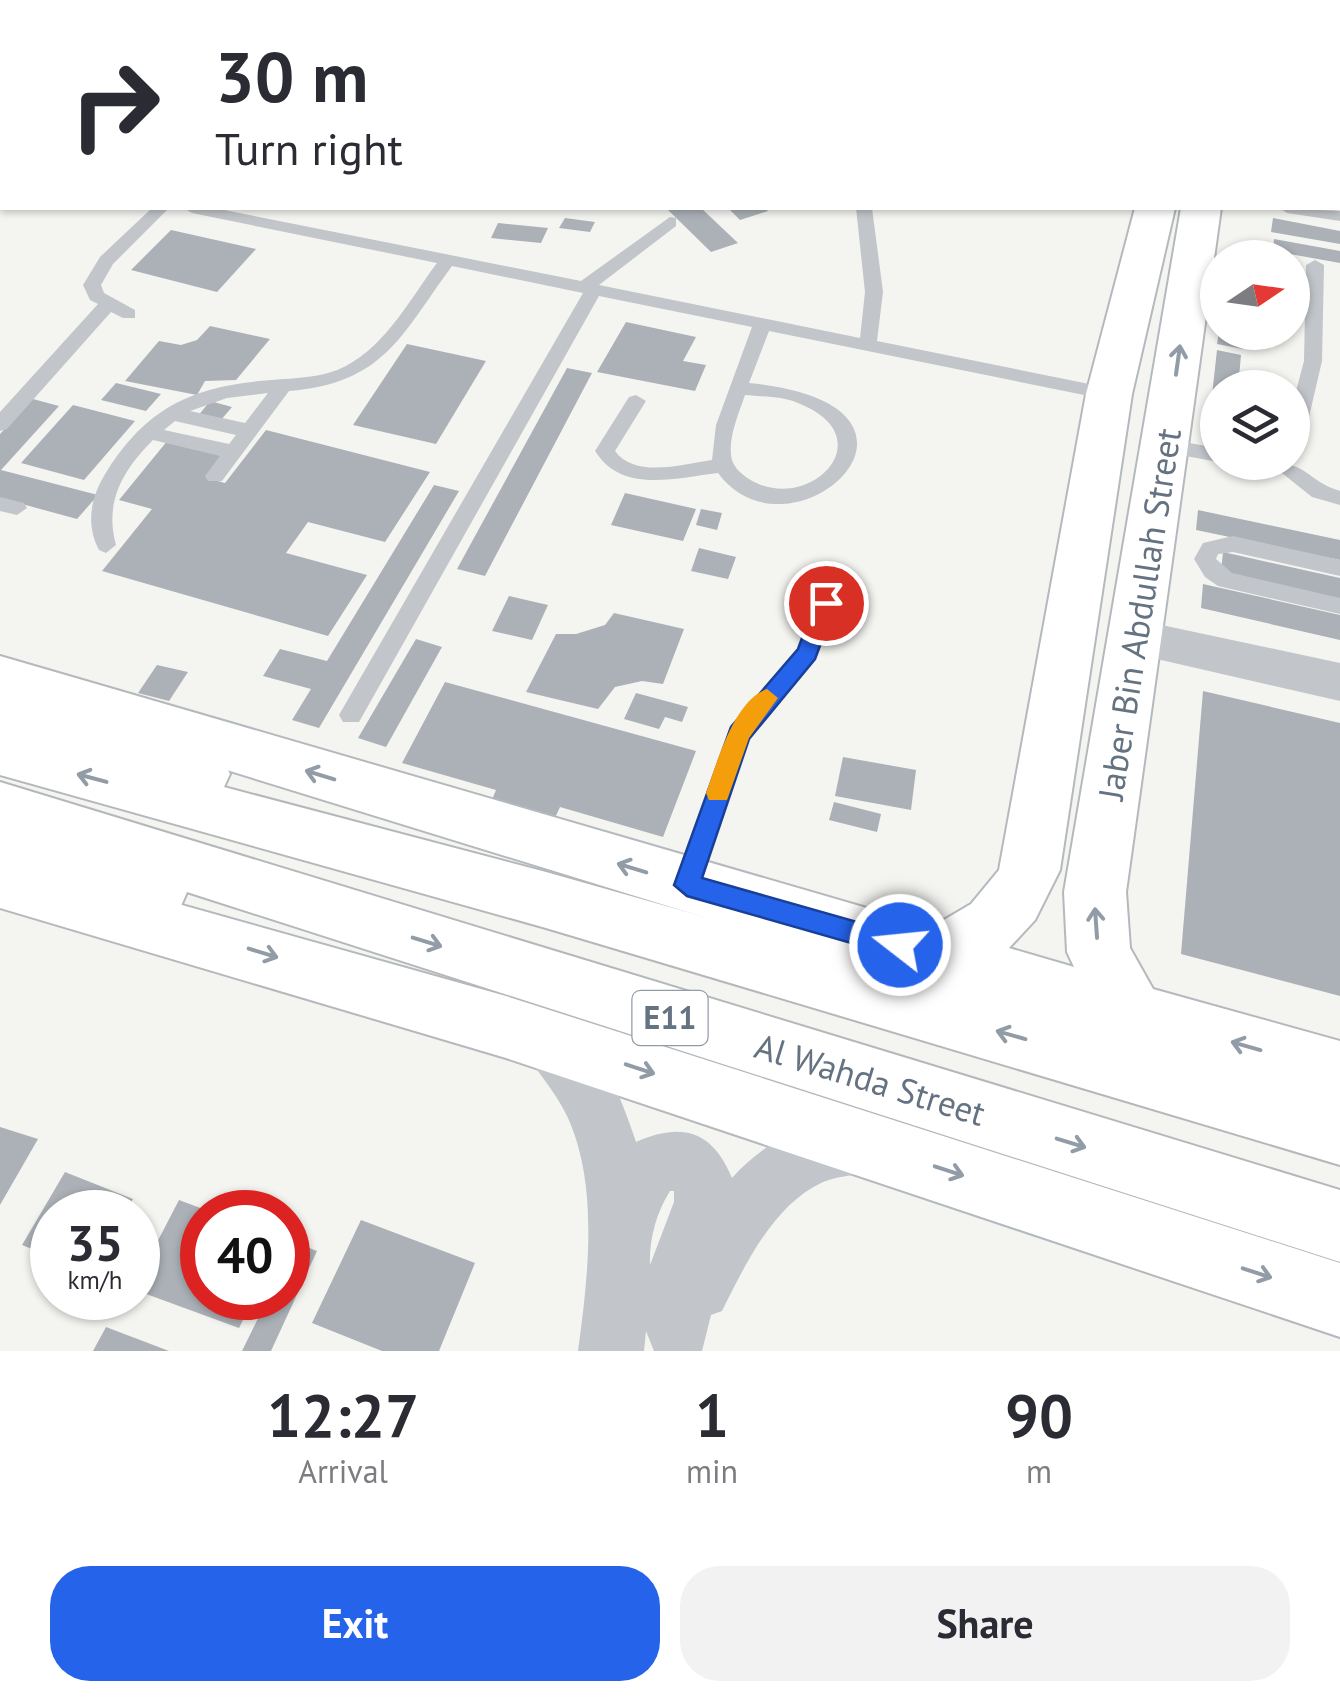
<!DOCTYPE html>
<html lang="en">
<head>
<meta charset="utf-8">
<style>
	body { margin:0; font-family:"PT Sans",sans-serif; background:#f2f2f3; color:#2b2b33; height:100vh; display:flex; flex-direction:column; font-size:38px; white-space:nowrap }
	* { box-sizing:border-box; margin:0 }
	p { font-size:32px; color:#7c7c81 }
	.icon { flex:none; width:55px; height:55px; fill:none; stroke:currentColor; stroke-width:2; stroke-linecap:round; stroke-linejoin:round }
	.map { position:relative; height:1351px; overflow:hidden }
	.drawer { display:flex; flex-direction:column; background:#fff; flex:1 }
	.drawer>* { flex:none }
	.guide { position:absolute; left:0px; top:0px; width:1340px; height:210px; box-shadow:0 2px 8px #0004; background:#fff; color:#2b2b33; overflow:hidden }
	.needle { width:65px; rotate:77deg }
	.tools { position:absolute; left:1200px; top:240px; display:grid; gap:20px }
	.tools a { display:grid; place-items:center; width:110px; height:110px; border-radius:50%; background:#fff; box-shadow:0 2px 8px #0004; font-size:50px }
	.speed { position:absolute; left:30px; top:1190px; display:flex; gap:20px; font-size:50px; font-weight:700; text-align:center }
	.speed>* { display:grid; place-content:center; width:130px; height:130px; border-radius:50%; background:#fff; box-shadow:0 2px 8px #0004; line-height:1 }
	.speed small { font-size:25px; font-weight:400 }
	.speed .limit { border:15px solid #d22; background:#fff; color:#111 }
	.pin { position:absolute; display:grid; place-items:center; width:85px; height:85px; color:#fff; margin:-42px; border:5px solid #fff; border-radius:50%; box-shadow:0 2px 10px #0007 }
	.me { position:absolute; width:110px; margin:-55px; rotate:286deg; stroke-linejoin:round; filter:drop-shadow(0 0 8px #0008) }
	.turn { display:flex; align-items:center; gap:35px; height:210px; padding:0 50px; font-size:45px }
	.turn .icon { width:130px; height:130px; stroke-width:2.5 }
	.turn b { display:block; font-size:70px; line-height:85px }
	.eta { display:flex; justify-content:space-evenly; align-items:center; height:170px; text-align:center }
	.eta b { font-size:60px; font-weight:700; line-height:70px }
	.primary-button { display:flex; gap:20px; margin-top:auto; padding:20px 50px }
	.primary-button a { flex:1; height:115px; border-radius:40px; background:#2563eb; color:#fff; font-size:40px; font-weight:700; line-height:115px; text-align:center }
	.primary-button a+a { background:#f2f2f3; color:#2b2b33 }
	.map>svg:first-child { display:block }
	.building { fill:#abb1b7 }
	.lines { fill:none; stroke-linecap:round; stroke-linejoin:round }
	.secondary-casing { stroke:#b4b9bd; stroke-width:4 }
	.highway-casing { stroke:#b5b8bb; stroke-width:4 }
	.lane { fill:#c2c5c9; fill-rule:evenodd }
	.street { fill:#c2c5c9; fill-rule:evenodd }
	.secondary { fill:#fff; fill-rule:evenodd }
	.highway { fill:#fff; fill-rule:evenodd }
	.oneway { stroke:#929ca7 }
	.route { fill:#2563eb; stroke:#184099; stroke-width:2.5 }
	.slow { fill:#f59e0b }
	.labels { text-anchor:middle; stroke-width:10; stroke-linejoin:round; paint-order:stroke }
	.shield { fill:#fff; stroke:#929ca7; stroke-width:2.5 }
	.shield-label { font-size:32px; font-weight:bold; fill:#647281 }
	.street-label { font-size:35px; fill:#647281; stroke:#fff }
</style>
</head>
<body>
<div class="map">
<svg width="1340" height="1351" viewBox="0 0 1340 1351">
	<rect width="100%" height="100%" fill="#f4f5f1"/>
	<g class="building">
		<path d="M666 208H701L738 243 711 252Z"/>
		<path d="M728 208H765L768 211 740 220Z"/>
		<path d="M565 218 595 222 590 232 559 228Z"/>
		<path d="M1273 218 1340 231V244L1271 232Z"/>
		<path d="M498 223 548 228 541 243 491 238Z"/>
		<path d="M171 230 256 249 217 292 131 270Z"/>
		<path d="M1274 239 1340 251V263L1273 251Z"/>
		<path d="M1230 246 1255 251 1254 258H1229Z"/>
		<path d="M626 322 696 337 683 361 706 365 695 391 597 372Z"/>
		<path d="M210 326 270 339 236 380 205 381 197 395 125 381 159 341 181 345 197 340Z"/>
		<path d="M1219 332H1245L1243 349 1217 344Z"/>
		<path d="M407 344 486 361 436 444 353 425Z"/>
		<path d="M1217 350 1241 355 1238 388H1218V442L1207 440Z"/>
		<path d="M567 368 592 373 485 576 457 569Z"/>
		<path d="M116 383 161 394 146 411 101 400Z"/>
		<path d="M33 399 59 406 1 470 98 495 77 519 0 498V434Z"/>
		<path d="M210 401 232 407 220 421 198 416Z"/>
		<path d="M73 405 135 421 84 480 21 463Z"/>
		<path d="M266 430 430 472 385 542 308 522 286 553 367 575 328 636 102 571 152 509 119 500 168 440 225 455 207 478 225 483Z"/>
		<path d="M434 485 459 491 319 728 292 720 311 689 263 676 280 649 327 661Z"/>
		<path d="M625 493 696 509 683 541 611 525Z"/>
		<path d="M701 509 722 513 717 530 696 525Z"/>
		<path d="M1198 510 1340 540V560L1196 530Z"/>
		<path d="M699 548 736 557 728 579 691 571Z"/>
		<path d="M1223 552 1340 578V599L1221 572Z"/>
		<path d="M1203 584 1340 615V640L1201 608Z"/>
		<path d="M509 596 548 605 532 640 492 631Z"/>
		<path d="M614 613 684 629 663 684 642 681 615 687 598 709 526 692 556 634H576L605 625Z"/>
		<path d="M416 639 442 647 386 747 358 738Z"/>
		<path d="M157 665 188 672 169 701 138 693Z"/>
		<path d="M445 682 696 751 663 837 560 807 554 820 491 802 496 790 402 763Z"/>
		<path d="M1203 691 1340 723V996L1181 954Z"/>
		<path d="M636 693 688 707 682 722 665 717 659 729 624 719Z"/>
		<path d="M843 757 916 770 911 810 835 796Z"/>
		<path d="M834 802 881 814 877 832 829 820Z"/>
		<path d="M0 1127 38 1139 0 1205Z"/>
		<path d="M65 1172 133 1199 125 1212H52V1257L22 1245Z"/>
		<path d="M179 1200 211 1212H202V1298H254L239 1328 138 1291V1279Z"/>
		<path d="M361 1220 475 1263 439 1351H382L312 1323Z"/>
		<path d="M294 1242 317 1251 271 1351H242L268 1298H288V1256Z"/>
		<path d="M106 1327 169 1351H93Z"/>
	</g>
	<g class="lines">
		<defs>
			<g id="secondary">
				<path d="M1188 0H1234L1235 2H1190Z"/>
				<path d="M1135 208H1175L1132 394 1060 870 1035 920 1009 948 1074 967 1067 952 1064 892 1181 208H1221L1126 892 1130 948 1153 989 1340 1041V1107L687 912 0 700V656L932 927 971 904 999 870 1086 394Z"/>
				<path d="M0 854 506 996 1340 1263V1337L506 1058 0 908Z"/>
			</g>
			<g id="highway">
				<path d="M0 685 222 757 230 774 224 787 546 872 1340 1097V1165L546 928 0 775Z"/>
				<path d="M0 782 1340 1190V1262L187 892 181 906 159 914 0 880Z"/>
			</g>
		</defs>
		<use href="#secondary" class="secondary-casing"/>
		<use href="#highway" class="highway-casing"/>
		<g class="lane">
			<path d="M128 0H156L157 2H130Z"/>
			<rect x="0" y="72" width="2" height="8"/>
			<path d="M2 120V131L0 132V121Z"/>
			<path d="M152 208H169L113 264 101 285 104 293 135 310V318H123L111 312 7 429 0 431V412L98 304 90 300 83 285 100 257Z"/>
			<path d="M184 208H214L581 281 670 217 676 218V226L599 285 860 338 865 292 856 208H872L883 292 877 341 1109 388 1118 394 1109 400 769 331 749 383C973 405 791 572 718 473 675 478 622 494 595 451L629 397 636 395 646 401 615 451C635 479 684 464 712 460L716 425 752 327 599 296 359 722H343L339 715 343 708 583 293 452 266C401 335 385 383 289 391L222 481H208L205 476 220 456 153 440C123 470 104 502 116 545L106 553 99 550C85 523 91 496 107 471 148 406 194 386 271 380 296 378 323 378 346 366 387 344 410 299 437 263L192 213ZM268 393 245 423 190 411 227 398ZM745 395C762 397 782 396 798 403 887 438 807 516 749 479 740 473 732 466 731 455 729 435 739 413 745 395ZM175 421 236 435 229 444 164 430Z"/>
			<path d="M1279 208 1340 211V221L1287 213Z"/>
			<path d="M1315 260 1324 265 1322 361 1302 447 1292 454V406L1304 361 1306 265Z"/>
			<path d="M1166 439 1218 448V462L1159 451 1156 446Z"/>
			<path d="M1268 462C1308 462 1307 481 1340 491V505L1312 497Z"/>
			<path d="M0 497 24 503 27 508 17 515 0 511Z"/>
			<path d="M1233 536 1340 560V576L1233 552 1218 554 1216 559 1232 573 1340 598V614L1218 586 1205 577 1194 559 1203 543Z"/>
			<path d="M826 595 837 603 815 659 749 738 700 885 696 893 687 896 678 893 674 885 731 727 798 649 815 603Z"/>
		</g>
		<g class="street">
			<path d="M1138 620 1340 663V701L1122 651 1115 638 1122 625Z"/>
			<path d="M547 1011C596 1030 620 1094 636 1142 682 1122 712 1130 732 1178 769 1136 836 1102 891 1125L900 1146 891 1167C869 1176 844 1173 823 1182 773 1205 745 1265 722 1311L711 1315 702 1351H654L646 1331 644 1351H578C588 1278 599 1187 568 1118 555 1089 531 1067 518 1038L527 1019ZM670 1191H674V1202L650 1265C649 1240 656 1213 670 1191Z"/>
		</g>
		<use href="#secondary" class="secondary"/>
		<use href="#highway" class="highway"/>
	</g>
	<defs><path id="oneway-shaft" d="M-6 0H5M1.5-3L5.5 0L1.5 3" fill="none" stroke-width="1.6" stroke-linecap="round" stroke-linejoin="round" transform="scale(2.5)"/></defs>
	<g class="oneway">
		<use href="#oneway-shaft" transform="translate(1178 360) rotate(-82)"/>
		<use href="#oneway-shaft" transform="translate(320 775) rotate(-163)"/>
		<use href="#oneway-shaft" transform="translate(92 778) rotate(-165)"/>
		<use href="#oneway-shaft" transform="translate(632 868) rotate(-163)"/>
		<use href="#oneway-shaft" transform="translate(1096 923) rotate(-94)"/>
		<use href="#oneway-shaft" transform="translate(427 942) rotate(17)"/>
		<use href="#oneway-shaft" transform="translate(263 953) rotate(17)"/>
		<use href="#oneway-shaft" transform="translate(1011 1035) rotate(-164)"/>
		<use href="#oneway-shaft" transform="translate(1246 1046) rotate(-164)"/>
		<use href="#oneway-shaft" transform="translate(640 1069) rotate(18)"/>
		<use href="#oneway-shaft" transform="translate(1071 1143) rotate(17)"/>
		<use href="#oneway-shaft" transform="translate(949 1171) rotate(18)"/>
		<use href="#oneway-shaft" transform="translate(1257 1273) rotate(18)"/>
	</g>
	<path class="route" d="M826 595 836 603 815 659 749 739 702 878 910 937 914 945 910 954 900 957 687 896 674 885 731 727 798 649 815 603Z"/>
	<path class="slow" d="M767 689 778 698 749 738 727 800H709L706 793C717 763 734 700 767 689Z"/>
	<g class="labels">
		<rect class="shield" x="632.5" y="991" width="75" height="54" rx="8"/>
		<g class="shield-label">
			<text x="670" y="1029">E11</text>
		</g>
		<g class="street-label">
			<text transform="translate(1140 614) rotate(-81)" y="12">Jaber Bin Abdullah Street</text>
			<text transform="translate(870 1080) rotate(17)" y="12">Al Wahda Street</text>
		</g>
	</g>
</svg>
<div class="tools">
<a><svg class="needle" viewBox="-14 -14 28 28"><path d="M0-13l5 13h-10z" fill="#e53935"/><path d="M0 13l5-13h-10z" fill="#7c7c81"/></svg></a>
<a><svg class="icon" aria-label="layers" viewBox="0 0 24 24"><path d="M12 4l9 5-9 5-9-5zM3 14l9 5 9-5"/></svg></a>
</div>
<div class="speed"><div>35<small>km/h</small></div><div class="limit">40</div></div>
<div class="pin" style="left:826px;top:603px;background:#d93025"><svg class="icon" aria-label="arrive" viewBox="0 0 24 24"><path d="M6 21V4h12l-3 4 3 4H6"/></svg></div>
<svg class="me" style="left:900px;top:945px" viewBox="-20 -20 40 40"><circle r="17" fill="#2563eb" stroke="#fff" stroke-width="3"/><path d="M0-11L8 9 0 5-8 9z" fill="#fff"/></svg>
<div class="guide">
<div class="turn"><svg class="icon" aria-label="right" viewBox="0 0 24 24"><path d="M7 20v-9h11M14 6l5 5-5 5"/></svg><div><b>30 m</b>Turn right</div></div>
</div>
</div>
<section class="drawer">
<div class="eta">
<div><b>12:27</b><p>Arrival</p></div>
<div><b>1</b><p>min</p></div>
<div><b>90</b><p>m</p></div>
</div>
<div class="primary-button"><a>Exit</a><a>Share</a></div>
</section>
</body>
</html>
